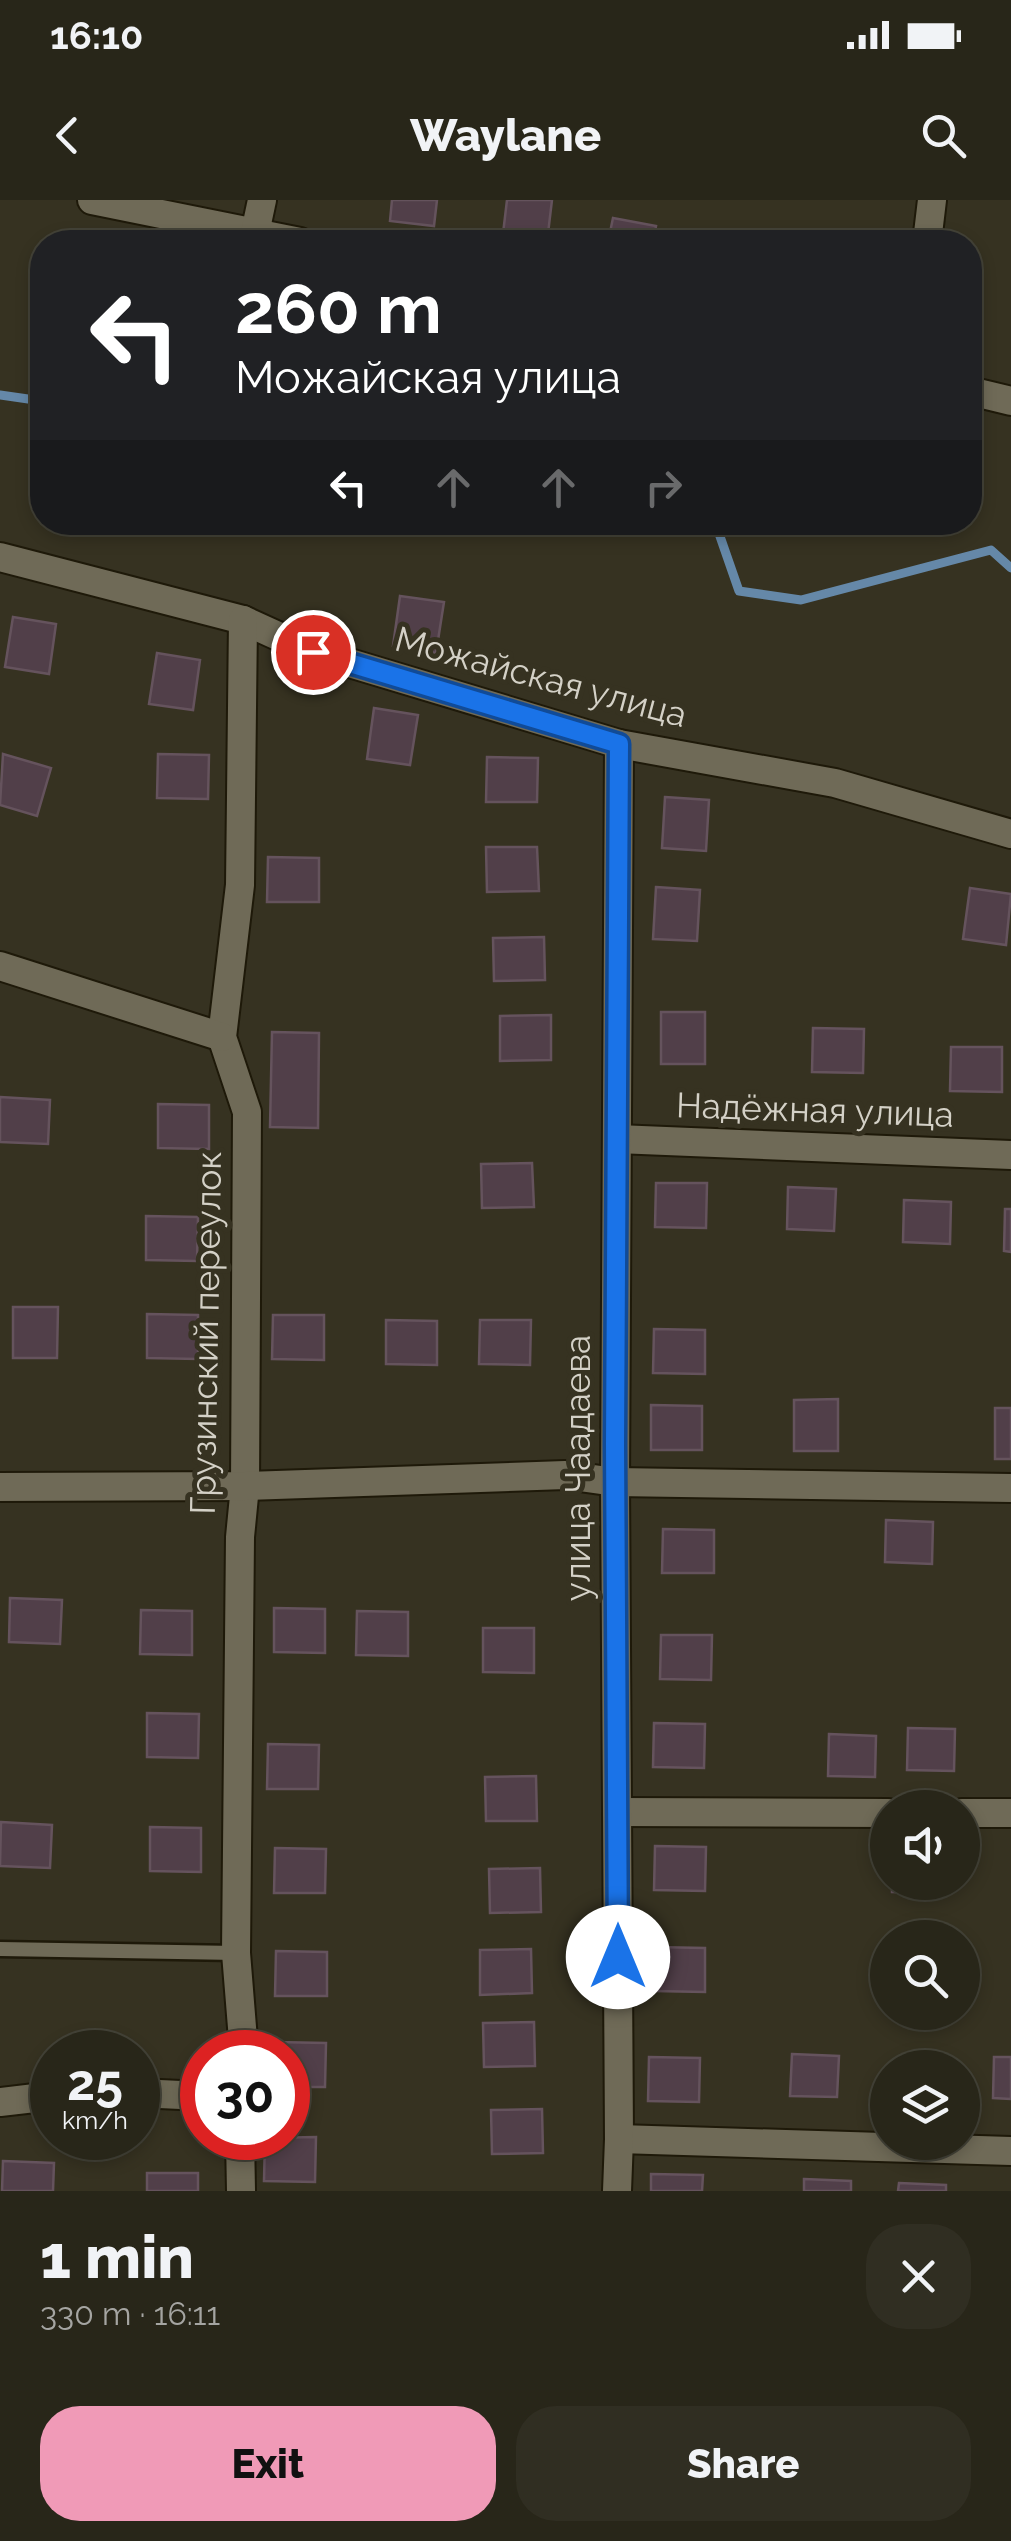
<!DOCTYPE html>
<html lang="en">
<head>
<meta charset="utf-8">
<style>
	body { margin:0; font-family:Raleway,sans-serif; background:#302e22; color:#f1f3f6; height:100vh; display:flex; flex-direction:column; font-size:38px; white-space:nowrap }
	* { box-sizing:border-box; margin:0 }
	p { font-size:32px; color:#a5a5a2 }
	.icon { flex:none; width:55px; height:55px; fill:none; stroke:currentColor; stroke-width:2; stroke-linecap:round; stroke-linejoin:round }
	.map { position:relative; height:1991px; overflow:hidden }
	.drawer { display:flex; flex-direction:column; background:#282619; flex:1 }
	.drawer>* { flex:none }
	.guide { position:absolute; left:30px; top:30px; width:952px; height:305px; border-radius:40px; box-shadow:0 5px 15px #0003,0 0 0 2px #444338; background:#202124; color:#fff; overflow:hidden }
	.tools { position:absolute; left:870px; top:1590px; display:grid; gap:20px }
	.tools a { display:grid; place-items:center; width:110px; height:110px; border-radius:50%; background:#282619; box-shadow:0 5px 15px #0003,0 0 0 2px #444338; font-size:50px }
	.speed { position:absolute; left:30px; top:1830px; display:flex; gap:20px; font-size:50px; font-weight:700; text-align:center }
	.speed>* { display:grid; place-content:center; width:130px; height:130px; border-radius:50%; background:#282619; box-shadow:0 5px 15px #0003,0 0 0 2px #444338; line-height:1 }
	.speed small { font-size:25px; font-weight:400 }
	.speed .limit { border:15px solid #d22; background:#fff; color:#111 }
	.pin { position:absolute; display:grid; place-items:center; width:85px; height:85px; color:#fff; margin:-42px; border:5px solid #fff; border-radius:50%; box-shadow:0 2px 10px #0007 }
	.me { position:absolute; width:110px; margin:-55px; rotate:0deg; stroke-linejoin:round; filter:drop-shadow(0 0 8px #0008) }
	.turn { display:flex; align-items:center; gap:35px; height:210px; padding:0 40px; font-size:45px }
	.turn .icon { width:130px; height:130px; stroke-width:2.5 }
	.turn b { display:block; font-size:70px; line-height:85px }
	.lanes { display:flex; align-items:center; height:95px; padding:0 40px; background:#0003; justify-content:center; gap:50px; direction:ltr }
	.lanes .off { opacity:.35 }
	.round { display:grid; place-items:center; flex:none; width:105px; height:105px; border-radius:40px; background:#302e22 }
	.overview { display:flex; align-items:center; justify-content:space-between; height:170px; padding:0 40px }
	h1 { font-size:60px; font-weight:800; line-height:75px }
	.button { display:flex; gap:20px; margin-top:auto; padding:20px 40px }
	.button a { flex:1; height:115px; border-radius:40px; background:#f09ab7; color:#111; font-size:40px; font-weight:800; line-height:115px; text-align:center }
	.button a+a { background:#302e22; color:#f1f3f6 }
	.status { display:flex; justify-content:space-between; align-items:center; height:70px; padding:0 50px; background:#282619; direction:ltr }
	.status svg { height:28px; fill:currentColor }
	header { display:flex; justify-content:space-between; align-items:center; height:130px; padding:0 40px; background:#282619; font-size:45px; font-weight:800 }
	.map>svg:first-child { display:block }
	.lines { fill:none; stroke-linecap:round; stroke-linejoin:round }
	.stream { stroke:#6588a8; stroke-width:9 }
	.building { fill:#513f49; stroke:#65535d; stroke-width:2.5 }
	.lane-casing { stroke:#1e1909; stroke-width:19 }
	.street-casing { stroke:#1e1909; stroke-width:32 }
	.lane { stroke:#6f6a57; stroke-width:14 }
	.street { stroke:#6f6a57; stroke-width:28 }
	.route-casing { stroke:#114b97; stroke-width:25 }
	.route { stroke:#1a73e8; stroke-width:18 }
	.labels { text-anchor:middle; stroke-width:10; stroke-linejoin:round; paint-order:stroke }
	.street-label { font-size:35px; fill:#d4d1c7; stroke:#363221 }
</style>
</head>
<body>
<div class="status"><b>16:10</b><svg viewBox="0 0 49 12"><path d="M0 12V9h3v3zM5 12V6h3v6zM10 12V3h3v9zM15 12V0h3v12zM26 1h20v11H26zM47 4h2v5h-2z"/></svg></div>
<header><svg class="icon" aria-label="back" viewBox="0 0 24 24"><path d="M15 5l-7 7 7 7"/></svg>Waylane<svg class="icon" aria-label="search" viewBox="0 0 24 24"><circle cx="10" cy="10" r="6"/><path d="M15 15l6 6"/></svg></header>
<div class="map">
<svg width="1011" height="1991" viewBox="0 0 1011 1991">
	<rect width="100%" height="100%" fill="#363221"/>
	<g class="lines">
		<g class="stream">
			<path d="M0 195 42 201"/>
			<path d="M236 322 239 325 246 322"/>
			<path d="M715 322 739 391 801 400 991 350 1011 368"/>
		</g>
	</g>
	<g class="building">
		<path d="M392 0H437L434 26 390 21Z"/>
		<path d="M507 0H552L547 42H502Z"/>
		<path d="M613 18 656 26 653 42H608Z"/>
		<path d="M400 396 444 402 436 453 393 446Z"/>
		<path d="M13 417 56 424 49 474 5 467Z"/>
		<path d="M157 453 200 460 193 510 149 504Z"/>
		<path d="M374 508 418 515 410 565 367 559Z"/>
		<path d="M3 554 51 568 37 616 0 605Z"/>
		<path d="M158 554 209 555 208 599 157 598Z"/>
		<path d="M487 557 538 558 537 602H486Z"/>
		<path d="M665 597 709 600 706 651 662 648Z"/>
		<path d="M486 647H537L539 691 487 692Z"/>
		<path d="M268 657 319 658V702H267Z"/>
		<path d="M656 687 700 690 697 741 653 739Z"/>
		<path d="M970 688 1011 694 1006 745 963 739Z"/>
		<path d="M544 737 545 780 494 781 493 738Z"/>
		<rect x="661" y="812" width="44" height="52"/>
		<path d="M551 815V860L500 861V816Z"/>
		<path d="M813 828 864 829 863 873 812 872Z"/>
		<path d="M272 832 319 833 318 928 270 927Z"/>
		<path d="M951 847H1002V892L950 891Z"/>
		<path d="M0 897 50 900 48 944 0 942Z"/>
		<path d="M158 904 209 905V949L158 948Z"/>
		<path d="M532 963 534 1007 482 1008 481 964Z"/>
		<path d="M656 983H707L706 1028 655 1027Z"/>
		<path d="M788 987 836 989 834 1031 787 1029Z"/>
		<path d="M904 1000 951 1002 950 1044 903 1042Z"/>
		<path d="M1005 1009H1011V1052L1004 1051Z"/>
		<path d="M146 1016 198 1017 197 1061 146 1060Z"/>
		<path d="M13 1107H58L57 1158H13Z"/>
		<path d="M147 1114 198 1115V1159L147 1158Z"/>
		<path d="M273 1115H324V1160L272 1159Z"/>
		<path d="M386 1120 437 1121V1165L386 1164Z"/>
		<path d="M480 1120H531L530 1165 479 1164Z"/>
		<path d="M654 1129 705 1130V1174L653 1173Z"/>
		<path d="M838 1199V1251H794V1200Z"/>
		<path d="M651 1205 702 1206V1250H651Z"/>
		<rect x="995" y="1208" width="16" height="51"/>
		<path d="M886 1320 933 1322 932 1364 885 1362Z"/>
		<path d="M663 1329 714 1330V1373H662Z"/>
		<path d="M10 1398 62 1400 60 1444 9 1442Z"/>
		<path d="M274 1408 325 1409V1453L274 1452Z"/>
		<path d="M141 1410 192 1411V1455L140 1454Z"/>
		<path d="M357 1411 408 1412V1456L356 1455Z"/>
		<path d="M483 1428H534V1473L483 1472Z"/>
		<path d="M661 1435H712L711 1480 660 1479Z"/>
		<path d="M147 1513 199 1514 198 1558 147 1557Z"/>
		<path d="M654 1523 705 1524 704 1568 653 1567Z"/>
		<path d="M908 1528 955 1529 954 1571 907 1570Z"/>
		<path d="M829 1534 876 1536 875 1577 828 1576Z"/>
		<path d="M268 1544 319 1545 318 1589H267Z"/>
		<path d="M536 1576 537 1621H486L485 1577Z"/>
		<path d="M1 1622 52 1625 50 1668 0 1666Z"/>
		<path d="M150 1627 201 1628V1672L150 1671Z"/>
		<path d="M655 1646 706 1647 705 1691 654 1690Z"/>
		<path d="M275 1648 326 1649 325 1693H274Z"/>
		<path d="M540 1668 541 1712 490 1713 489 1669Z"/>
		<path d="M892 1682H939V1693L892 1692Z"/>
		<path d="M654 1747 705 1748V1792L654 1791Z"/>
		<path d="M531 1749 532 1793 480 1795V1750Z"/>
		<path d="M276 1751 327 1752V1796H275Z"/>
		<path d="M534 1822 535 1866 484 1867 483 1823Z"/>
		<path d="M275 1842 326 1843 325 1887H288V1852H275Z"/>
		<path d="M792 1854 839 1856 837 1897 790 1896Z"/>
		<path d="M649 1857 700 1858 699 1902 648 1901Z"/>
		<path d="M994 1857H1011V1899L993 1898Z"/>
		<path d="M542 1909 543 1953 492 1954 491 1910Z"/>
		<path d="M316 1937 315 1982 264 1981 265 1938Z"/>
		<path d="M3 1961 54 1963 53 1991H2Z"/>
		<rect x="147" y="1973" width="51" height="18"/>
		<path d="M651 1974 703 1975 702 1991H651Z"/>
		<path d="M804 1979 851 1981V1991H804Z"/>
		<path d="M899 1983 946 1985V1991H898Z"/>
	</g>
	<g class="lines">
		<defs>
			<path id="lane" d="M0 1749 236 1753"/>
			<g id="street">
				<path d="M92 0 300 42"/>
				<path d="M255 33 262 0"/>
				<path d="M927 42 932 0"/>
				<path d="M970 191 1011 201"/>
				<path d="M0 357 243 420 313 452 619 544 835 583 1011 634"/>
				<path d="M243 420 240 685 222 837 247 912 245 1286 240 1337 236 1753 244 1852"/>
				<path d="M0 766 222 837"/>
				<path d="M617 939 1011 955"/>
				<path d="M0 1287 245 1286 565 1275 615 1282 1011 1288"/>
				<path d="M617 1612 888 1613"/>
				<path d="M962 1613H1011"/>
				<path d="M138 1893 202 1896"/>
				<path d="M0 1902 52 1896"/>
				<path d="M240 1938 241 1991"/>
				<path d="M619 1939 1011 1951"/>
				<path d="M617 1991 619 1939 615 1282 619 544"/>
			</g>
		</defs>
		<use href="#lane" class="lane-casing"/>
		<use href="#street" class="street-casing"/>
		<use href="#lane" class="lane"/>
		<use href="#street" class="street"/>
	</g>
	<g class="lines">
		<defs>
			<path id="route" d="M313 452 619 544 615 1244 618 1757"/>
		</defs>
		<use href="#route" class="route-casing"/>
		<use href="#route" class="route"/>
	</g>
	<g class="labels">
		<g class="street-label">
			<text transform="translate(541 477) rotate(15)" y="12">Можайская улица</text>
			<text transform="translate(815 910) rotate(2)" y="12">Надёжная улица</text>
			<text transform="translate(206 1133) rotate(-89)" y="12">Грузинский переулок</text>
			<text transform="translate(578 1268) rotate(-90)" y="12">улица Чаадаева</text>
		</g>
	</g>
</svg>
<div class="tools">
<a><svg class="icon" aria-label="sound" viewBox="0 0 24 24"><path d="M4 9h4l5-4v14l-5-4H4zM17 9q2 3 0 6"/></svg></a>
<a><svg class="icon" aria-label="search" viewBox="0 0 24 24"><circle cx="10" cy="10" r="6"/><path d="M15 15l6 6"/></svg></a>
<a><svg class="icon" aria-label="layers" viewBox="0 0 24 24"><path d="M12 4l9 5-9 5-9-5zM3 14l9 5 9-5"/></svg></a>
</div>
<div class="speed"><div>25<small>km/h</small></div><div class="limit">30</div></div>
<div class="pin" style="left:313px;top:452px;background:#d93025"><svg class="icon" aria-label="arrive" viewBox="0 0 24 24"><path d="M6 21V4h12l-3 4 3 4H6"/></svg></div>
<svg class="me" style="left:618px;top:1757px" viewBox="-20 -20 40 40"><circle r="19" fill="#fff"/><path d="M0-13L10 11 0 6-10 11z" fill="#1a73e8"/></svg>
<div class="guide">
<div class="turn"><svg class="icon" aria-label="left" viewBox="0 0 24 24"><path d="M17 20v-9H6M10 6l-5 5 5 5"/></svg><div><b>260 m</b>Можайская улица</div></div>
<div class="lanes"><svg class="icon" aria-label="left" viewBox="0 0 24 24"><path d="M17 20v-9H6M10 6l-5 5 5 5"/></svg><svg class="icon off" aria-label="ahead" viewBox="0 0 24 24"><path d="M12 20V5M6 11l6-6 6 6"/></svg><svg class="icon off" aria-label="ahead" viewBox="0 0 24 24"><path d="M12 20V5M6 11l6-6 6 6"/></svg><svg class="icon off" aria-label="right" viewBox="0 0 24 24"><path d="M7 20v-9h11M14 6l5 5-5 5"/></svg></div>
</div>
</div>
<section class="drawer">
<div class="overview"><div><h1>1 min</h1><p>330 m · 16:11</p></div><a class="round"><svg class="icon" aria-label="close" viewBox="0 0 24 24"><path d="M6 6l12 12M18 6L6 18"/></svg></a></div>
<div class="button"><a>Exit</a><a>Share</a></div>
</section>
</body>
</html>
